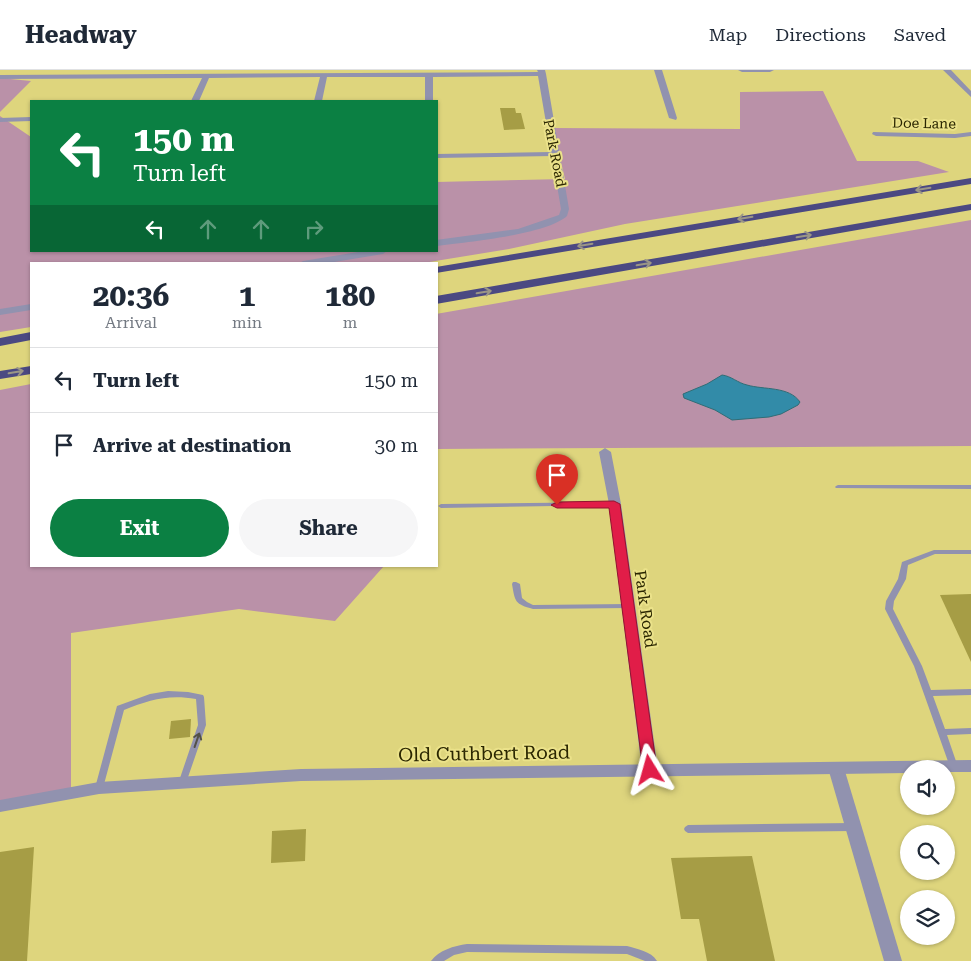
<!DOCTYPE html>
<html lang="en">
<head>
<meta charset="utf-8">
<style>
	body { margin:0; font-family:"Roboto Serif",serif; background:#f6f6f7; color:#1f2937; height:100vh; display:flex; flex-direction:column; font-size:19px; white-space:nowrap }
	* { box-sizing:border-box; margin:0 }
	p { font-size:16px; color:#747a83 }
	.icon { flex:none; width:28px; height:28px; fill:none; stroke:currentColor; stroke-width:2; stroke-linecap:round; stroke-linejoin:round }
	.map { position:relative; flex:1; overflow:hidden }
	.panel { position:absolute; left:30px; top:192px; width:408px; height:305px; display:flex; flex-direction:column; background:#fff; border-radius:0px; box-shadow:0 1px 4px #0004 }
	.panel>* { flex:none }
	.banner { position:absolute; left:30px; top:30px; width:408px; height:152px; border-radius:0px; box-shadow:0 1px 4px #0004; background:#0b8043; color:#fff; overflow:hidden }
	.buttons { position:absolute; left:900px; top:690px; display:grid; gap:10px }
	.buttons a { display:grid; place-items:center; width:55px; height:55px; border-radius:50%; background:#fff; box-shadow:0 1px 4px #0004; font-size:25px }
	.pin { position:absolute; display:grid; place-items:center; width:42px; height:42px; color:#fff; margin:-51px -21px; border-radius:50% 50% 50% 0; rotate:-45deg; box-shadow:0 0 5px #0007 }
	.pin .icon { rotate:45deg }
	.me { position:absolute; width:55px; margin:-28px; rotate:352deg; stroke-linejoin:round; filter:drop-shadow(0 0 4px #0008) }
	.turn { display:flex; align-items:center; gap:18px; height:105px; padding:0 20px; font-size:22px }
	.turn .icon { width:65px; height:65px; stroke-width:2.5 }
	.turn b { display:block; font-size:35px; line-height:42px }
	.lanes { display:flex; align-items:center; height:48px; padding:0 20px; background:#0003; justify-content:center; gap:25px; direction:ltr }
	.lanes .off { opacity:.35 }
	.eta { display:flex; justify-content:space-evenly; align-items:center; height:85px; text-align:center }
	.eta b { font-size:30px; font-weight:700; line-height:35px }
	.button { display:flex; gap:10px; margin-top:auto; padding:10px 20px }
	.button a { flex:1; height:58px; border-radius:30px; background:#0b8043; color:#fff; font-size:20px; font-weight:700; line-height:58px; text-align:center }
	.button a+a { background:#f6f6f7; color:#1f2937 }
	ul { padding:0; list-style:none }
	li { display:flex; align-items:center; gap:15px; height:65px; padding:0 20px; border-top:1px solid #e0e1e3 }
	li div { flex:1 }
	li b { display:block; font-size:19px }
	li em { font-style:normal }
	header { display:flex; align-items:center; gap:30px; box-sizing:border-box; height:70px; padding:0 25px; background:#fff; border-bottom:1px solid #e0e1e3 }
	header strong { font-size:24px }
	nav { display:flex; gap:28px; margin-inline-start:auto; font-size:18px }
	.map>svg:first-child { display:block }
	.green { fill:#ba91a8 }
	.water { fill:#328ba8; stroke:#306d76 }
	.building { fill:#a69d45 }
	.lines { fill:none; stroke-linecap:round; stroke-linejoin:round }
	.service { fill:#9192af; fill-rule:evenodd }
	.minor { fill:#9192af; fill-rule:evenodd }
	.tertiary { fill:#9192af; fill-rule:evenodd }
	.motorway { fill:#4b4982; fill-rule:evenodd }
	.oneway { stroke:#9b9686 }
	.oneway2 { stroke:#535147 }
	.route { fill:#e11d48; stroke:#92132f }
	.labels { text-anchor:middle; stroke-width:4; stroke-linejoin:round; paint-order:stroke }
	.far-street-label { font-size:14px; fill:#2a2601; stroke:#ebe28a }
	.street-label { font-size:16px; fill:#2a2601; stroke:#ebe28a }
	.near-street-label { font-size:19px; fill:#2a2601; stroke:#ebe28a }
</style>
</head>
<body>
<header>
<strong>Headway</strong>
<nav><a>Map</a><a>Directions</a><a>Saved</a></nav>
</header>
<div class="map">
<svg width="971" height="891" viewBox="0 0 971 891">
	<rect width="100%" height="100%" fill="#ded57d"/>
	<g class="green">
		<path d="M0 8 31 11 0 42Z"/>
		<path d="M823 21 857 91H918L949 102 625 154 509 179 417 194H31V257L0 262V46L31 67V181H436V112L565 109 553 58 740 59V22Z"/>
		<path d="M971 150V376L436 379V244Z"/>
		<path d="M31 314V496H384L335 551 239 539 71 563V722L0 735V320Z"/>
	</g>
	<path class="water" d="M722 305C731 306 738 313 747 315 764 320 789 316 800 332L798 335 781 344 769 347 732 350 715 340 684 328 683 324 707 314Z"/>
	<g class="building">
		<path d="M500 38H515L516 43H521L525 59 504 60Z"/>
		<path d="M971 524V592L940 525Z"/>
		<path d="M191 649 190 667 169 669 171 651Z"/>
		<path d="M306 759 305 791 271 793 272 761Z"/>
		<path d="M34 777 27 891H0V782Z"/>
		<path d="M752 786 775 891H707L699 849H681L671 788Z"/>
	</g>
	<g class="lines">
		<g class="service">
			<path d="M838 415H971V419L836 418 835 417 836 416Z"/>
			<path d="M615 432 618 434 617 435 441 438 438 436 441 434Z"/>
			<path d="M934 480H971V484H935L908 495 906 509 894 531 893 539 922 596 931 620 971 619V625L933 626 945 659 971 658V664L947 665 958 697 957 699 954 700 951 699 950 697 914 596 885 539 886 531 898 509 902 492Z"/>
			<path d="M513 512H516L520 514 522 528 527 532 533 535 628 534 632 536 628 538 533 539C515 534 515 532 512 514Z"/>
			<path d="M168 621 188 622 203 625 204 627 206 655 186 713 183 714 180 713 179 711 198 655 196 629C168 624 149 630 124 640L103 718 102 720 99 721 96 720 95 718 117 636 150 624Z"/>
			<path d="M853 753 856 755 857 757 856 759 853 761 688 763 685 761 684 759 685 757 688 755Z"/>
			<path d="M467 874 627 876C637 879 651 881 657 891H645L627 884 467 882 454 885 444 891H431C439 880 454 876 467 874Z"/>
		</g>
		<g class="minor">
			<path d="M537 0H545L546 4 569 139 567 146C546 165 466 172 436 176V170L518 159 559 145 561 139 552 86 436 88V84L551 82 538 6 433 7V31H425V7H327L322 31H314L320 7 209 8 199 31H191L202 8 0 9V5L538 2Z"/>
			<path d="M654 0H662L677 48 676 50 669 48Z"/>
			<path d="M738 0H774L770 2H742Z"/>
			<path d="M943 0H951L971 21V27Z"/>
			<path d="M31 47V51L0 52V48Z"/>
			<path d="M873 62 955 64 971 62V66L955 68 876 66 872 64Z"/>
			<path d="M364 181H387L383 184 322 194H298L303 191Z"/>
			<path d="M31 234V240L0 245V239Z"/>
			<path d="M605 378 611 382 621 434 658 700 656 704 650 706 644 704 642 700 609 434 599 382Z"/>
			<path d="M836 692 842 694 844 698 902 891H884L828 698 830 694Z"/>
		</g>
		<path class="tertiary" d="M971 690V702H946V699H909V703L301 711 99 724 0 742V730L99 712 301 699Z"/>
		<g class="motorway">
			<path d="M971 108V114L436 203V197Z"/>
			<path d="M971 134V140L436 234V226Z"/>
			<path d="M31 262V270L0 276V268Z"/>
			<path d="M31 296V304L0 309V301Z"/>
		</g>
	</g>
	<defs><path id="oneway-shaft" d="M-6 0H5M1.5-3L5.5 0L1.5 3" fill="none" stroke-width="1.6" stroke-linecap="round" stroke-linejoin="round" transform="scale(1.25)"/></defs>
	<g class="oneway">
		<use href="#oneway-shaft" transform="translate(923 119) rotate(171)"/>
		<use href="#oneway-shaft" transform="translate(745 148) rotate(171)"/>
		<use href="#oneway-shaft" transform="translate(804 166) rotate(-10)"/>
		<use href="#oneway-shaft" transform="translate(585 175) rotate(170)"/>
		<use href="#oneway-shaft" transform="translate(644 194) rotate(-10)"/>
		<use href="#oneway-shaft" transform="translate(484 222) rotate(-10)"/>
		<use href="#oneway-shaft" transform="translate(16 302) rotate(-10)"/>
	</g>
	<use class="oneway2" href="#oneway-shaft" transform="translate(197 670) rotate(-71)"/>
	<path class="route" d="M614 431 620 434 657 700 655 704 650 706 645 704 643 700 609 438H557L551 435 557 432Z"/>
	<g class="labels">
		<g class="far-street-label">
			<text transform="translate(924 53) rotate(1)" y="5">Doe Lane</text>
			<text transform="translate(555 83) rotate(79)" y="5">Park Road</text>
		</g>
		<g class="street-label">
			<text transform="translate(646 539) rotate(82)" y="6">Park Road</text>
		</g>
		<g class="near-street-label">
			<text transform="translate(484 683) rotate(-1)" y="7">Old Cuthbert Road</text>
		</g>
	</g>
</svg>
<div class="buttons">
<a><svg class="icon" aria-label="sound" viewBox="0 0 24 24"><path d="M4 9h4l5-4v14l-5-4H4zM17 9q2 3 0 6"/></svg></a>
<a><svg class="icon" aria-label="search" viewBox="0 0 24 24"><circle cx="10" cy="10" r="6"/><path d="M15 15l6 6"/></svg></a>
<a><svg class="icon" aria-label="layers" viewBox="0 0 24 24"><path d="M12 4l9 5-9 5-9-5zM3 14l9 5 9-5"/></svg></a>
</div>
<div class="pin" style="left:557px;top:435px;background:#d93025"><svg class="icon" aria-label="arrive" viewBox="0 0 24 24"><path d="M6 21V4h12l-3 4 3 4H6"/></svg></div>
<svg class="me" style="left:650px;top:700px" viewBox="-20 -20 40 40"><path d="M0-17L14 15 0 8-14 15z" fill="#e11d48" stroke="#fff" stroke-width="4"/></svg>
<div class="banner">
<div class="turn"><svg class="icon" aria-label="left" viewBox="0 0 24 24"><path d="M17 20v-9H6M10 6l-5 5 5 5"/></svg><div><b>150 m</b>Turn left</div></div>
<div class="lanes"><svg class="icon" aria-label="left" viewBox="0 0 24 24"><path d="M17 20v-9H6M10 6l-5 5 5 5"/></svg><svg class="icon off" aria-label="ahead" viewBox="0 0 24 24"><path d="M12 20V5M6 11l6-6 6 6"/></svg><svg class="icon off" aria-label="ahead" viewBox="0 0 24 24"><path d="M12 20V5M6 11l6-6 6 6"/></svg><svg class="icon off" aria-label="right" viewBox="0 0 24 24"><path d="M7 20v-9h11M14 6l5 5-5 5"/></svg></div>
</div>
<section class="panel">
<div class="eta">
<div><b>20:36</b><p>Arrival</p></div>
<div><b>1</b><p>min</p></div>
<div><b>180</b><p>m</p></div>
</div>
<ul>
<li><svg class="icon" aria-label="left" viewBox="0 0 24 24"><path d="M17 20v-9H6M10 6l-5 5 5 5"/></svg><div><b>Turn left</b></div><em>150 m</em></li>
<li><svg class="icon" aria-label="arrive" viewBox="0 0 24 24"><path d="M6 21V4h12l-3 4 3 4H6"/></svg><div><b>Arrive at destination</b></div><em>30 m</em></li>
</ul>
<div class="button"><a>Exit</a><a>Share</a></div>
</section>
</div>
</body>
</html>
